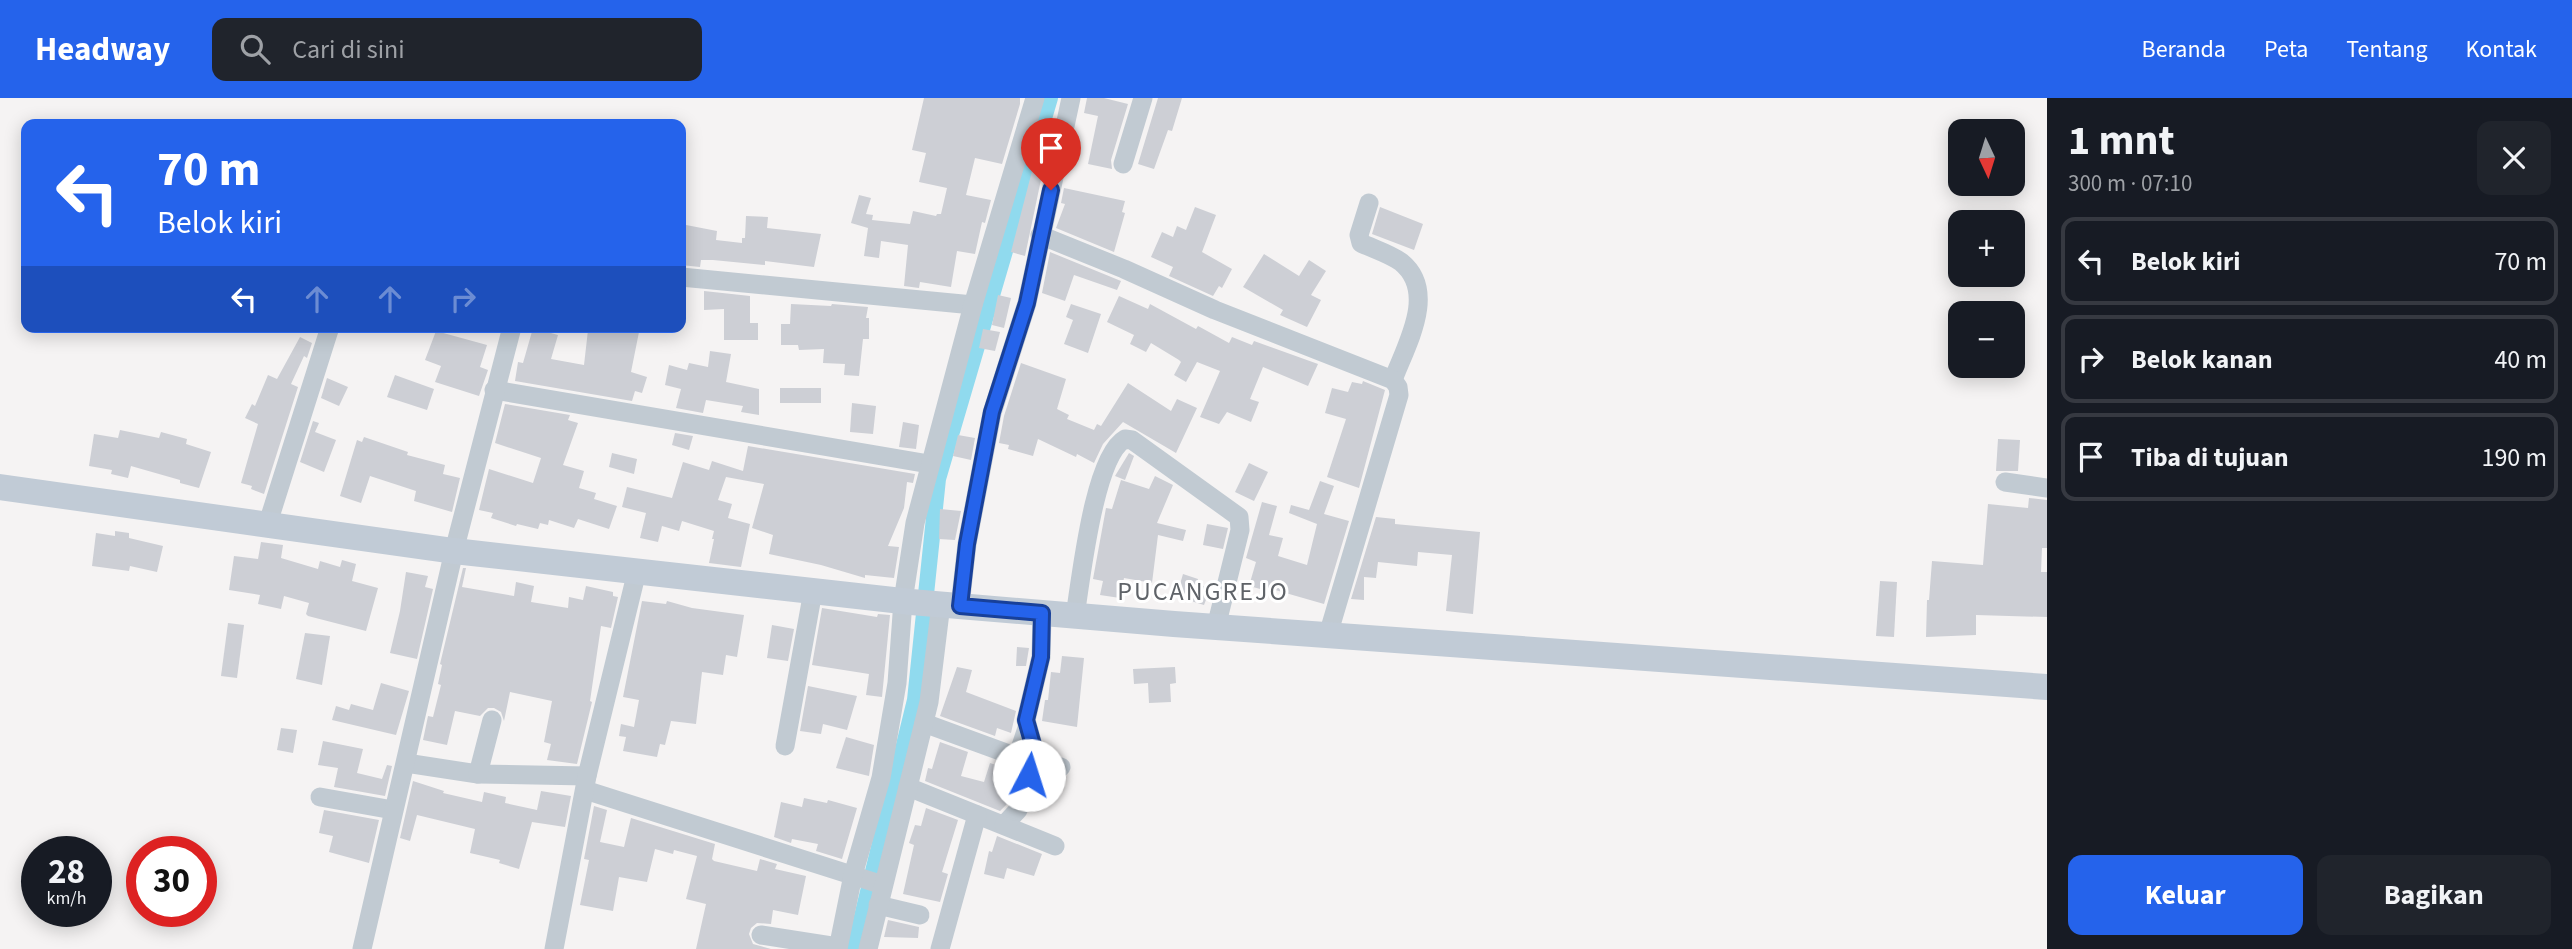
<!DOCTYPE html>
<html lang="id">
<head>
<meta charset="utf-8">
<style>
	body { margin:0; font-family:"Source Sans 3",sans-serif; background:#20242c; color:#f1f3f6; height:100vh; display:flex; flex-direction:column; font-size:26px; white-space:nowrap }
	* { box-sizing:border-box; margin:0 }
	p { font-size:23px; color:#9ea1a6 }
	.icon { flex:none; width:38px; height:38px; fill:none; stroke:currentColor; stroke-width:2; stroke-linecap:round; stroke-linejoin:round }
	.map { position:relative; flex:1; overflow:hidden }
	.side { display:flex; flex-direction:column; background:#171b24; width:525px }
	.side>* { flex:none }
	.banner { position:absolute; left:21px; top:21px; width:665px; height:214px; border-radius:14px; box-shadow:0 4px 18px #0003; background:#2563eb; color:#fff; overflow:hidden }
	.needle { width:46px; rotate:176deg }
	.tools { position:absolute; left:1948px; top:21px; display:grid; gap:14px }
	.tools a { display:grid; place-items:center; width:77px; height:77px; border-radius:14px; background:#171b24; box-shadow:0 4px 18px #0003; font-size:35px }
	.speed { position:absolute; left:21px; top:738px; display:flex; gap:14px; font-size:35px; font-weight:700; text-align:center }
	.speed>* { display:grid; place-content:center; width:91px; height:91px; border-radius:50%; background:#171b24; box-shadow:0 4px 18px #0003; line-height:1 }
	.speed small { font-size:18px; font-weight:400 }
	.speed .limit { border:10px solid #d22; background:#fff; color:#111 }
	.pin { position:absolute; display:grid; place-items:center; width:60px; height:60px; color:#fff; margin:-72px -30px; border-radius:50% 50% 50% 0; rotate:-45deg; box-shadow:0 0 7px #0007 }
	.pin .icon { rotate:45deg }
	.me { position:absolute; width:77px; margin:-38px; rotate:5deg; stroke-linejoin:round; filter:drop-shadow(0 0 5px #0008) }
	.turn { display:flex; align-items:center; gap:24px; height:147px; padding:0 21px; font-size:32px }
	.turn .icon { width:91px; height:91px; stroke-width:2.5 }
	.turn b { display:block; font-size:49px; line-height:60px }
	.lanes { display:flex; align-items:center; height:66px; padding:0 21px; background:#0003; justify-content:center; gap:35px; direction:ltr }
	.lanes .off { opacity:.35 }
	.round { display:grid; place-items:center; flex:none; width:74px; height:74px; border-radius:14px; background:#20242c }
	.overview { display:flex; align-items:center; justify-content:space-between; height:119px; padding:0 21px }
	h1 { font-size:42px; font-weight:700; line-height:52px }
	.button { display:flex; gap:14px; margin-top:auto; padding:14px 21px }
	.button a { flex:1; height:80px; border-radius:14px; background:#2563eb; color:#fff; font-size:28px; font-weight:700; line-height:80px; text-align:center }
	.button a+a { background:#20242c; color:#f1f3f6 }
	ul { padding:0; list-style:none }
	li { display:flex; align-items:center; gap:21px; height:88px; margin:0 14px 10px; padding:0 7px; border:4px solid #363941; border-radius:14px }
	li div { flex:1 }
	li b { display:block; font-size:26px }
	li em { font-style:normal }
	header { display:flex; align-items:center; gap:42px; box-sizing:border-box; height:98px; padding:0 35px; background:#2563eb; color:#fff }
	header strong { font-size:33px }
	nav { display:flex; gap:38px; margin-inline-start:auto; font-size:24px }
	.search { width:490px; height:63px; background:#20242c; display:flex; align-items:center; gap:18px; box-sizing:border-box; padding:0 24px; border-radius:14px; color:#9ea1a6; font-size:26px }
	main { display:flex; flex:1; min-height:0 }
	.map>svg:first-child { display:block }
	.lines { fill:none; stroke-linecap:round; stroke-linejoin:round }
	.canal { stroke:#90daee; stroke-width:16 }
	.building { fill:#cdcfd5 }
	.street { stroke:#c1cad2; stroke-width:19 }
	.secondary { stroke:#c1cbd6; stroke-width:26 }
	.route-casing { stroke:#184099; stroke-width:18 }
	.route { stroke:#2563eb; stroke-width:12 }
	.labels { text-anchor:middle; stroke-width:6; stroke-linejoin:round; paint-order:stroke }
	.quarter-label { font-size:26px; letter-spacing:2px; fill:#5f6368; stroke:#fff }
</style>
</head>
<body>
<header>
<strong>Headway</strong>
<div class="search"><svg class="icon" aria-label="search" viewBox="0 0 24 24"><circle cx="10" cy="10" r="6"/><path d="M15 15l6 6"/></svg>Cari di sini</div>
<nav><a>Beranda</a><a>Peta</a><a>Tentang</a><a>Kontak</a></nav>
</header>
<main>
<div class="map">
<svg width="2047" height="851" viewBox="0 0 2047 851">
	<rect width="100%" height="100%" fill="#f5f3f3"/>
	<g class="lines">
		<path class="canal" d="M854 851 915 602 938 381 1050 0"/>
	</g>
	<g class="building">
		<path d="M924 0H1020V6L1002 66 975 60 966 97 991 102 985 125 982 124 975 156 957 153 951 189 920 184 919 190 904 188 908 147 881 143 879 160 864 158 868 130 851 125 859 97 871 100 866 116 873 117 872 122 910 126 913 113 936 118 937 116H941L947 90 919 84 926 55 912 52Z"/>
		<path d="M1087 0H1104L1128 6 1111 62 1112 71 1088 66 1098 18 1084 15Z"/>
		<path d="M1158 0H1182L1172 33 1168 32 1154 71 1138 66Z"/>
		<path d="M1038 50 1047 53 1025 158 1011 154Z"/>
		<path d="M1064 90 1125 103 1122 114 1125 115 1114 154 1056 130 1065 106 1061 105Z"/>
		<path d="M1195 109 1216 117 1202 154 1232 171 1222 190 1219 188 1213 198 1169 178 1173 169 1151 159 1162 134 1173 139 1177 128 1186 132Z"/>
		<path d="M1380 109 1423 126 1414 152 1372 136Z"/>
		<path d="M746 118 768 119 767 130 821 136 814 169 765 163V167L713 162H701L700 169 681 167V126L717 133 716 142 742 145V140H745Z"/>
		<path d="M1050 154 1121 183 1117 192 1074 177 1065 203 1042 195Z"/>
		<path d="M1264 156 1299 178 1309 162 1326 173 1311 197 1321 202 1307 229 1280 217 1283 212 1243 189Z"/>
		<path d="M704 193 750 198V225H758V242H724V211L704 212Z"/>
		<path d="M998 197 1011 200 1004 230 992 227Z"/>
		<path d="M1119 198 1148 211 1150 206 1196 231 1198 228 1229 245 1232 239 1252 247 1254 243 1318 266 1308 288 1263 269 1250 301 1259 304 1251 324 1227 314 1219 326 1200 319 1220 273 1197 264 1186 284 1174 277 1181 264 1179 262 1151 245 1146 254 1130 246 1134 237 1107 224Z"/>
		<path d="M791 206 831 208 832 206 868 209 866 220H869V241H863L859 278 844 277 845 266 823 265 824 251 799 252 798 247H781V226H790Z"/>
		<path d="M1071 206 1101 216 1088 255 1064 246 1073 222 1066 219Z"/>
		<path d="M604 229H640L631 274 647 279 642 295 635 293 632 303 515 283 518 264 523 265 533 230 558 237 551 261 584 267 588 232 604 234Z"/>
		<path d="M983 231 1000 234 995 253 979 250Z"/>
		<path d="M436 233 487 247 480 269 488 272 479 298 435 284 441 268 425 262Z"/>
		<path d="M300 239 312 245 307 260 304 258 291 286 298 289 264 396 251 391 252 388 241 385 258 326 245 320 252 306 255 308 268 277 277 281Z"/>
		<path d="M710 253 731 256 726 284 759 291V317L741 314 743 308 706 302 703 315 676 310 681 291 665 287 669 267 687 272 689 265 708 269Z"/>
		<path d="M1021 265 1066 281 1057 311 1069 317 1067 321 1094 332 1097 326 1101 328 1128 285 1171 313 1177 301 1197 310 1176 355 1123 324 1103 346 1094 365 1077 356 1076 359 1038 341 1033 358 1008 351 1009 347 999 345 1004 318Z"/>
		<path d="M395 277 434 291 427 312 387 299Z"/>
		<path d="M327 280 348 289 339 308 321 300Z"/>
		<path d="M1363 283 1385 292 1359 390 1327 379 1346 321 1325 315 1332 290 1348 294 1352 284 1362 286Z"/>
		<rect x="780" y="290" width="41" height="15"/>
		<path d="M852 305 876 308 873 336 850 334Z"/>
		<path d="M505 306 570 317 568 322 578 325 563 367 584 373 579 390 596 395 594 401 617 408 609 431 578 421 574 430 549 422 548 427 540 425 538 431 517 426 516 428 491 420 493 415 479 412 489 371 533 385 541 360 495 345Z"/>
		<path d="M313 323 319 325 315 334 336 342 324 374 300 364Z"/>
		<path d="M903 324 919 327 916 351 899 349Z"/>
		<path d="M120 332 159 340 161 334 187 341 186 346 211 354 199 390 180 385V382L131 368 128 380 111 376 112 372 89 368 94 336 118 340Z"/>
		<path d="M675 335 693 338 689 352 672 347Z"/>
		<path d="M958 337 975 340 971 362 953 358Z"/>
		<path d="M364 339 408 354 407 357 445 367 443 376 460 380 452 414 414 403 416 393 370 378 361 405 340 398 357 342 362 344Z"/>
		<path d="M1998 341 2020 342 2018 373H1996Z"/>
		<path d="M748 348 915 376 913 385 907 384 904 410 888 448 899 449 894 480 865 477V480L821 467 769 456 773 437 752 430 764 386 726 379 718 402 732 406 728 420 750 426 741 469 709 465 714 441H712L714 433 682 423 679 433 662 428 658 444 640 440 646 415 622 409 627 389 672 400 683 364 709 372 712 363 743 373Z"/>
		<path d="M612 355 637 361 634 376 609 369Z"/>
		<path d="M1129 355 1134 358 1125 382 1115 378Z"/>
		<path d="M1249 365 1268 374 1254 403 1235 394Z"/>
		<path d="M1155 378 1173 387 1157 425 1186 432 1183 443 1158 437 1152 485 1124 480 1120 500 1100 497 1103 483 1093 481 1106 410 1112 411 1121 382 1149 391Z"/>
		<path d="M1320 383 1334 388 1324 416 1349 423 1324 506 1265 489 1264 492 1249 488 1256 464 1246 460 1262 404 1277 408 1269 437 1283 440 1278 458 1307 467 1317 426 1289 415 1291 407 1309 412Z"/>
		<path d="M2029 400 2047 402V450H2042L2041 474H2047V519L1976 517V537L1926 539 1927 502H1929L1932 463 1983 467 1988 406 2028 410Z"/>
		<path d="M940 411 961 413 955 442 939 441Z"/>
		<path d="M1376 419 1395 421V426L1480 434 1473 516 1446 513 1452 457 1418 454 1417 468 1378 464 1376 480 1364 479V502L1351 501Z"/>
		<path d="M1207 426 1228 430 1223 451 1203 447Z"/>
		<path d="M115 433 129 435V440L163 448 157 474 130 468 129 473 92 468 96 435 115 438Z"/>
		<path d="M261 444 283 447 281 460 318 471 320 463 340 469 342 462 356 466 352 483 378 490 366 533 308 518 306 516 309 505 284 498 281 511 258 506 260 497 229 492 234 458 258 461Z"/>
		<path d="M463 470H466L462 489 514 498 516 484 534 488 531 504 568 510 569 499 583 502 586 488 613 494V498L618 499 611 530 601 528 590 603 592 604 577 666 547 662 551 646 544 644 552 603 510 594 504 623 501 614 494 610H488L480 618 455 613 447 647 423 642 428 618 433 619 441 587 438 586 442 567 440 566Z"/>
		<path d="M406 474 428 478 425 489 433 491 417 561 390 555 400 513Z"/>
		<path d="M1183 476 1198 481 1197 485 1210 491 1204 507 1191 503 1193 499 1178 493Z"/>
		<path d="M1880 483 1897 484 1894 539 1876 538Z"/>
		<path d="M642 503 666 506 667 503 692 510 744 517 737 559 726 557 723 577 702 574 696 626 671 623 665 647 660 646 657 659 623 653 626 639 619 638 621 626 634 629 639 602 623 599Z"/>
		<path d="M822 510 877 519 878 516 890 517 882 599 866 597 869 576 812 567Z"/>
		<path d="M228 525 244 527 237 580 221 578Z"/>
		<path d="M772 527 794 531 788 563 767 560Z"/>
		<path d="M305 535 330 538 322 587 296 581Z"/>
		<path d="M1017 549 1029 550 1026 568H1016Z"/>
		<path d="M1062 558 1084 560 1077 629 1042 623 1045 602H1048L1051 574 1060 575Z"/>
		<path d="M957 569 972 572 966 594 1016 613 1011 635 997 630 995 638 940 618Z"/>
		<path d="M1175 569 1176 585 1170 586 1171 604 1149 605 1148 585 1134 586 1133 571Z"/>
		<path d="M381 585 409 593 396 637 332 622 336 608 349 612 351 606 373 612Z"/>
		<path d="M808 588 857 598 847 632 823 626 821 636 800 633Z"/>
		<path d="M281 630 297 632 293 655 277 652Z"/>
		<path d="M846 639 874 647 869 678 836 670Z"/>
		<path d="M323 643 363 651 357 675 382 681 387 667 392 668 385 698 334 689 338 670 318 667Z"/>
		<path d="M940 644 968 654 961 678 984 684 990 665 1017 674 1007 706 1000 713 925 683 928 670 932 671Z"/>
		<path d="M1041 677 1060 681 1057 693 1038 688Z"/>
		<path d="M413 683 444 693 443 695 482 704 484 694 506 699 505 705 537 712 541 693 571 698 565 729 532 724 519 771 499 765 500 762 470 755 475 731 417 717 410 743 400 740Z"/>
		<path d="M804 700 827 705 828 702 857 710 842 761 816 753 818 746 792 741 791 745 774 739 781 704 802 709Z"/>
		<path d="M594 708 607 712 600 744 624 749 631 720 715 746 712 761 714 763 757 773 760 761 777 766 775 771 806 778 798 817 773 812 771 826 757 825 751 830 749 836 753 846 771 851H696L706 806 686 801 697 758 674 752 673 756 655 751 647 784 619 779 613 813 580 807 589 762 584 761Z"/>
		<path d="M926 710 958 722 942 774 948 776 940 804 903 796 914 747 909 745 915 727 921 728Z"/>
		<path d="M324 712 379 722 369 765 329 754 333 738 319 735Z"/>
		<path d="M997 738 1042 756 1034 778 1007 770 1004 781 984 776 989 753 992 754Z"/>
		<path d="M888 822 919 829 918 840 884 839Z"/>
	</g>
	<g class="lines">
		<g class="street">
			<path d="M1123 66 1143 0"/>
			<path d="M1369 105 1359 137 1361 145C1374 151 1390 156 1401 164 1438 194 1406 247 1393 282"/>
			<path d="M1040 137 1124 171 1215 212 1393 282 1398 289 1399 297 1328 537"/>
			<path d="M681 179 973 207"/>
			<path d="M494 292 929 366"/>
			<path d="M2005 384 2047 390"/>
			<path d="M268 425 330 229"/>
			<path d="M960 508 967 446 992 315 1027 205 1071 0"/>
			<path d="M1075 518C1081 481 1094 358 1125 341L1132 342 1239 419 1240 432 1216 529"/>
			<path d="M924 625 1014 658 1019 654 1027 630"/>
			<path d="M785 648 813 493"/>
			<path d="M1033 663 1061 669"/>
			<path d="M406 665 478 676 587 678"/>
			<path d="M478 676 492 622"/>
			<path d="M908 689 1055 748"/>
			<path d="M585 692 883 787"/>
			<path d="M320 699 393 712"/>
			<path d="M1004 727 1018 712 1033 663V647L1026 622 1041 559 1042 515"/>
			<path d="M878 807 920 817"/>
			<path d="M761 837 838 849"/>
			<path d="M362 851 454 453 512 229"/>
			<path d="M554 851 587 678 637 473"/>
			<path d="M838 851 853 777 881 680 897 585 903 503 915 425 973 207 1035 0"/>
			<path d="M868 851 929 604 941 506"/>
			<path d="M940 851 977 717"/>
		</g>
		<path class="secondary" d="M0 389 454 453 911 504 1174 526 2047 589"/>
	</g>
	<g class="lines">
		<defs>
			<path id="route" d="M1029 677 1033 663V647L1026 622 1041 559 1042 515 960 508 967 446 992 314 1027 205 1051 92"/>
		</defs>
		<use href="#route" class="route-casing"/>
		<use href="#route" class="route"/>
	</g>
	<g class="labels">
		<g class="quarter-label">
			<text x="1203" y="502">PUCANGREJO</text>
		</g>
	</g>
</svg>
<div class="tools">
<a><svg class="needle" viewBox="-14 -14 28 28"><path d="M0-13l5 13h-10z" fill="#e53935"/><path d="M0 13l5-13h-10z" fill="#9ea1a6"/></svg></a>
<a>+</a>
<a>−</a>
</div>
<div class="speed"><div>28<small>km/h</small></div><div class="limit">30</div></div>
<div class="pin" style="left:1051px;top:92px;background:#d93025"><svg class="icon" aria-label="arrive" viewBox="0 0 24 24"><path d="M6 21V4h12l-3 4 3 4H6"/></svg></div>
<svg class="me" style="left:1029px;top:677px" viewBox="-20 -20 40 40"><circle r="19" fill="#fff"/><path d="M0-13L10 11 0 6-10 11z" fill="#2563eb"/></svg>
<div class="banner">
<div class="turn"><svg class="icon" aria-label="left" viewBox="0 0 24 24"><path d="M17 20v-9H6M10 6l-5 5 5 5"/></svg><div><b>70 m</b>Belok kiri</div></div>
<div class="lanes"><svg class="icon" aria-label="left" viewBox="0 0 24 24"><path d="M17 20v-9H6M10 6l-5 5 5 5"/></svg><svg class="icon off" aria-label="ahead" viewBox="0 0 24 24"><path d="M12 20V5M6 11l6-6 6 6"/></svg><svg class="icon off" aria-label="ahead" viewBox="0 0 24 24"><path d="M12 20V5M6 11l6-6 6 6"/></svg><svg class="icon off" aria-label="right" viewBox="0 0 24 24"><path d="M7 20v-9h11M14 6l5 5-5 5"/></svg></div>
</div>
</div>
<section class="side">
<div class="overview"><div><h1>1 mnt</h1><p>300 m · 07:10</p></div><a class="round"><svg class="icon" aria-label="close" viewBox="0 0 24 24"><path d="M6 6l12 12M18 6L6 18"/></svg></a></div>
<ul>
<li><svg class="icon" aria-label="left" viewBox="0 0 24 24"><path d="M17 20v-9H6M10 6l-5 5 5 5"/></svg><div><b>Belok kiri</b></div><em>70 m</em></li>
<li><svg class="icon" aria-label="right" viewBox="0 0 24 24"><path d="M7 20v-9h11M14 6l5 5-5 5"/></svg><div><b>Belok kanan</b></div><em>40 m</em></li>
<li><svg class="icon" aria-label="arrive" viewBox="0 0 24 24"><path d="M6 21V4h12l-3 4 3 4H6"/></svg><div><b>Tiba di tujuan</b></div><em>190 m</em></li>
</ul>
<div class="button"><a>Keluar</a><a>Bagikan</a></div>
</section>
</main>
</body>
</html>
